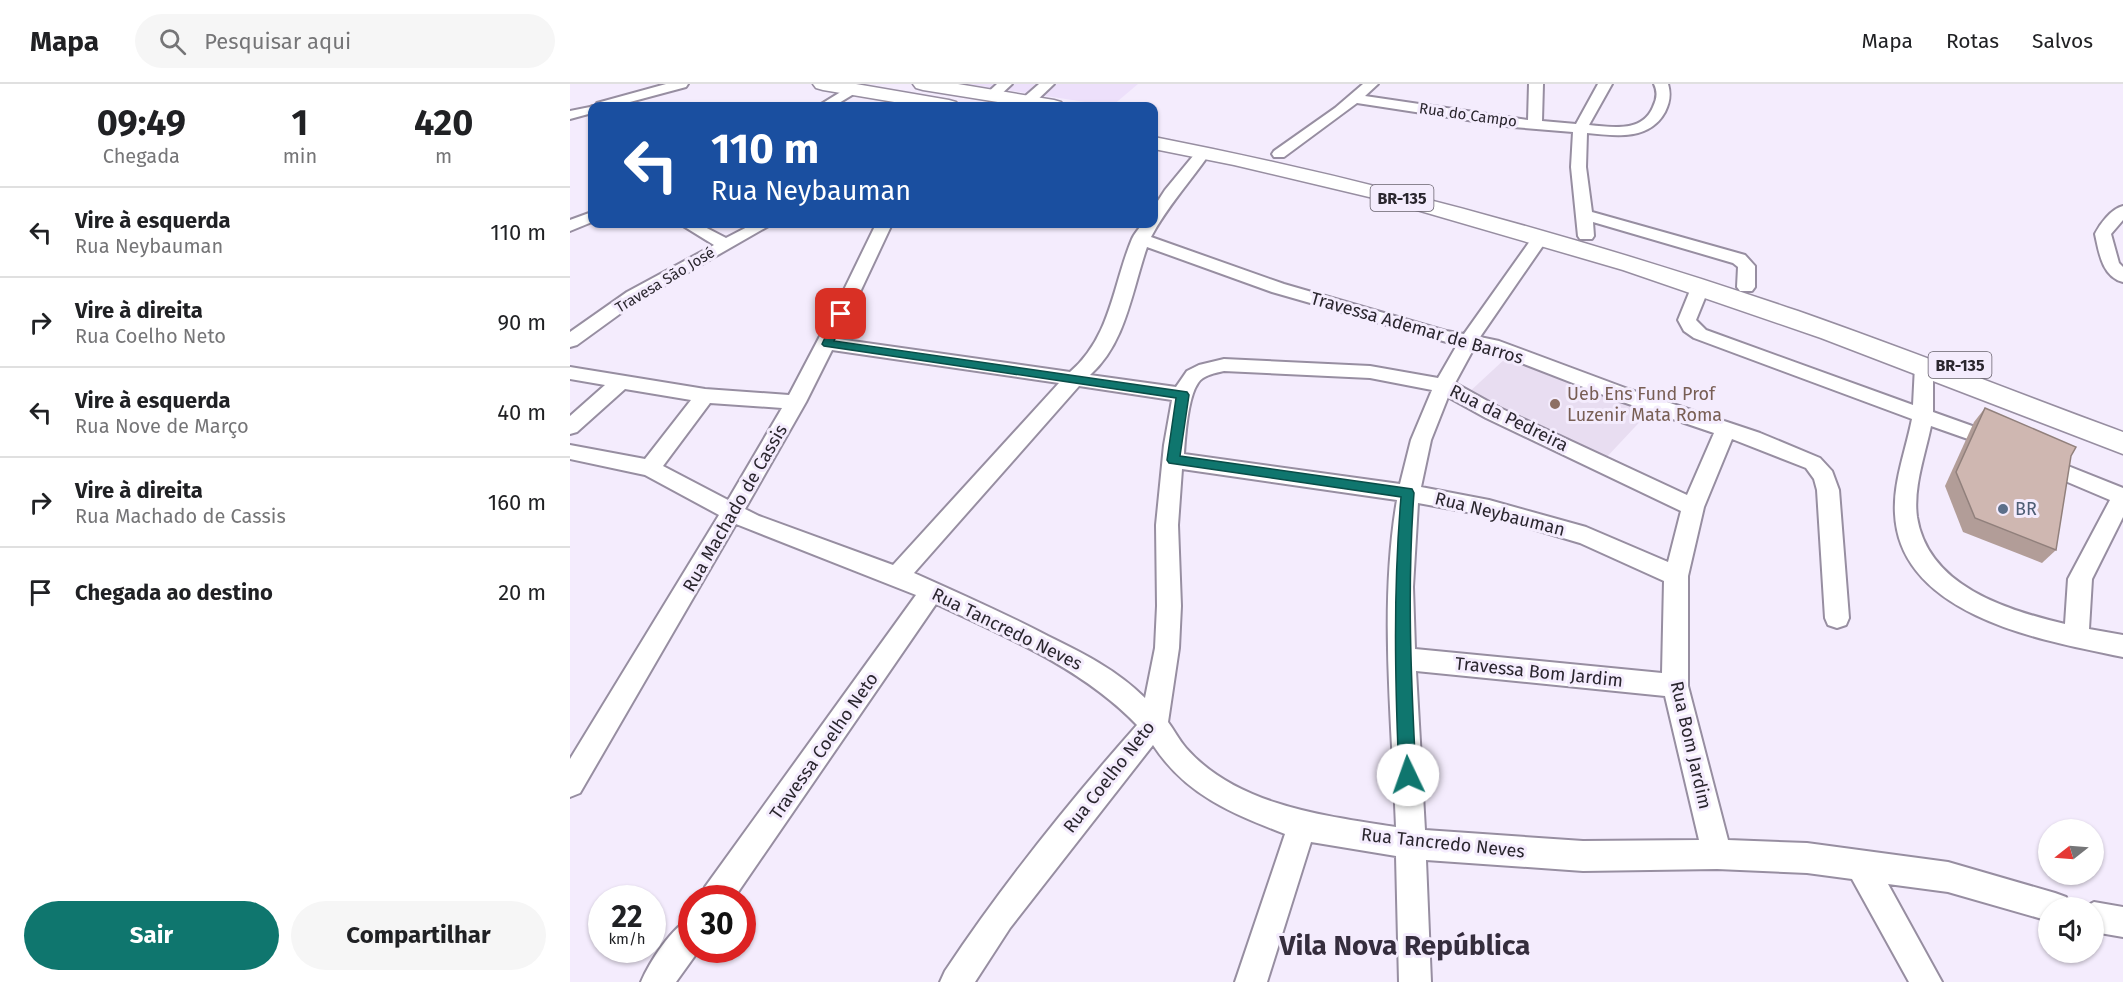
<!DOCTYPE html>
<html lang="pt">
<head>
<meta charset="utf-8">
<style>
	body { margin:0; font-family:"Fira Sans",sans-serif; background:#f6f6f6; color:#202124; height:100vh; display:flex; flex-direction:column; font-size:22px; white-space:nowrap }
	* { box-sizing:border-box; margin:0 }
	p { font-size:20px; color:#757577 }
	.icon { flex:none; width:33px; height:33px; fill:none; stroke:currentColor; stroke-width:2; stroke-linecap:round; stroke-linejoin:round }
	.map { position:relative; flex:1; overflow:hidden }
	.drawer { display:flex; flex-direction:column; background:#fff; width:570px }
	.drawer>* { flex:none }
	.hud { position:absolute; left:18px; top:18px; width:570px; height:126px; border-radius:12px; box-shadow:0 2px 4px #0004; background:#1a4fa0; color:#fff; overflow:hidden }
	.needle { width:39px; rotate:253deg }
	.buttons { position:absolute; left:1468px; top:735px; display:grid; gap:12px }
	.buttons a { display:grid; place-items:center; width:66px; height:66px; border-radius:50%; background:#fff; box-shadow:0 2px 4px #0004; font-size:30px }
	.speed { position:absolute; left:18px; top:801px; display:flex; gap:12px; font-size:30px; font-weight:700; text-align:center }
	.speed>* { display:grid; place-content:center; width:78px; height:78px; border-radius:50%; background:#fff; box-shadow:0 2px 4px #0004; line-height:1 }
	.speed small { font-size:15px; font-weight:400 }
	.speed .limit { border:9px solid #d22; background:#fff; color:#111 }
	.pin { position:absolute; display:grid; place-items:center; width:51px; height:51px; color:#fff; margin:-26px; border-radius:12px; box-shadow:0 3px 9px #0006 }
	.me { position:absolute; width:66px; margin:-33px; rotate:357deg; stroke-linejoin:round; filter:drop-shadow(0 0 4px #0008) }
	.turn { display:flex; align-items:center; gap:21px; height:126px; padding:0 24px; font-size:27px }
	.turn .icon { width:78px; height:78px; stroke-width:2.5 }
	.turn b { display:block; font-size:42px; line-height:51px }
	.eta { display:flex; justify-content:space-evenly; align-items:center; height:102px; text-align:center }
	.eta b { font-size:36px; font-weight:700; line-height:42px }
	.action { display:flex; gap:12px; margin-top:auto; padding:12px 24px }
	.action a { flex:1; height:69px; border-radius:36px; background:#0f766e; color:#fff; font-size:24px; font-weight:700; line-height:69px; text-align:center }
	.action a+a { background:#f6f6f6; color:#202124 }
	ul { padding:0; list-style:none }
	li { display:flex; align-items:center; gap:18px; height:90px; padding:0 24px; border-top:2px solid #e0e0e0 }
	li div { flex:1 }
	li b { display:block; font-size:22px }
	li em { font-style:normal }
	header { display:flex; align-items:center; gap:36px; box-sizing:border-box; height:84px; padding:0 30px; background:#fff; border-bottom:2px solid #e0e0e0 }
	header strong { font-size:28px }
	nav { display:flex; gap:33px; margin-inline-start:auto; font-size:21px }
	.search { width:420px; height:54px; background:#f6f6f6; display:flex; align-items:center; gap:15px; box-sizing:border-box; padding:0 21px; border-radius:33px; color:#757577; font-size:22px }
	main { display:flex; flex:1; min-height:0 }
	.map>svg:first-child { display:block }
	.built { fill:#ede0fb }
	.education { fill:#e8ddf1 }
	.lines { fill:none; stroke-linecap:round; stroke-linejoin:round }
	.minor-casing { stroke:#978ea1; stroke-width:4 }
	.highway-casing { stroke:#978ea1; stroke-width:3 }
	.minor { fill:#fff; fill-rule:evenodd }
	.highway { fill:#fff; fill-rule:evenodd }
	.wall { fill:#b29d98 }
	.building { fill:#cfb7b1; stroke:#91807c; stroke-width:1.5 }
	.route { fill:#0f766e; stroke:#0a4d48; stroke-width:1.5 }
	.education-dot { fill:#8d6e63; stroke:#f4ecfd; stroke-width:2 }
	.service-dot { fill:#5c6f8a; stroke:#f4ecfd; stroke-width:2 }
	.labels { text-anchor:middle; stroke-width:6; stroke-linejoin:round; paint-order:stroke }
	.far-street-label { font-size:15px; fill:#2a262e; stroke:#f4ecfd }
	.shield { fill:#f4ecfd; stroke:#67616c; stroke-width:1.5 }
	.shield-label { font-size:16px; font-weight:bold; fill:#2a262e }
	.street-label { font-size:18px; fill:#2a262e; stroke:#f4ecfd }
	.education-label { font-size:18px; fill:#785e54; stroke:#f4ecfd; text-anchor:start }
	.service-label { font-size:18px; fill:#4e5e75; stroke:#f4ecfd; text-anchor:start }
	.near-district-label { font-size:28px; font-weight:bold; fill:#352d3d; stroke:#f4ecfd }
</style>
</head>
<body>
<header>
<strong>Mapa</strong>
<div class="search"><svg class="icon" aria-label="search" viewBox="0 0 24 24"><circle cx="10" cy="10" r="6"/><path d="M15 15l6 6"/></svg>Pesquisar aqui</div>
<nav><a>Mapa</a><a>Rotas</a><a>Salvos</a></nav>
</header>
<main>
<section class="drawer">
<div class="eta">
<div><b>09:49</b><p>Chegada</p></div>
<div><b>1</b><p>min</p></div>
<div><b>420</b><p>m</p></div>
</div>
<ul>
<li><svg class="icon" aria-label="left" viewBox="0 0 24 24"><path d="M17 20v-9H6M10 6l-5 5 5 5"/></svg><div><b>Vire à esquerda</b><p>Rua Neybauman</p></div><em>110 m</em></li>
<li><svg class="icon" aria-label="right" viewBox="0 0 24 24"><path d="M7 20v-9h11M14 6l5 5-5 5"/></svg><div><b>Vire à direita</b><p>Rua Coelho Neto</p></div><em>90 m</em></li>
<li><svg class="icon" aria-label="left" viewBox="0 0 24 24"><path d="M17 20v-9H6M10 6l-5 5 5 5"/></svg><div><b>Vire à esquerda</b><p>Rua Nove de Março</p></div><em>40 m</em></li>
<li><svg class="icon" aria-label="right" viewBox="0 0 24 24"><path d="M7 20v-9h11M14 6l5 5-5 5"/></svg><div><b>Vire à direita</b><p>Rua Machado de Cassis</p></div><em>160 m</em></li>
<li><svg class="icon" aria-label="arrive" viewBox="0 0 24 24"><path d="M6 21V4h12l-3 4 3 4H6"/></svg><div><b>Chegada ao destino</b></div><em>20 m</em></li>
</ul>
<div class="action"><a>Sair</a><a>Compartilhar</a></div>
</section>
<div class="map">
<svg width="1553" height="898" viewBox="0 0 1553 898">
	<rect width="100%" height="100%" fill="#f4ecfd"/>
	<path class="built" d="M397 0H568L542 22Z"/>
	<path class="education" d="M937 273 1079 328 1034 376 896 311Z"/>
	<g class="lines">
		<defs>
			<g id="minor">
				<path d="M96 0H118L116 3 45 22H22V29L0 35V27L25 22 27 19Z"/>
				<path d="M427 0H442L427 14H417L415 11Z"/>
				<path d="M469 0H484L463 20H453L451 17 453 14Z"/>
				<path d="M793 0H808L795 12 958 36 959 0H973L972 37 1006 40 1028 0H1042L1019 41C1042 43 1072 49 1083 23 1087 15 1088 8 1084 0H1098C1101 10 1100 18 1095 28 1079 57 1045 52 1017 49L1016 83 1022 128 1175 171 1185 182V203L1182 207H1170L1167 203 1168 183 1163 179 1023 138 1024 152 1022 155H1010L1008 152 1001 83 1003 48 943 43 787 19 714 73H704L702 70 704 67 765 24Z"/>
				<path d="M282 1 289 5 287 8 264 22H248Z"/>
				<path d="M633 65 640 69C620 98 596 124 581 153L714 200 876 247 894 250 965 150H977L979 153 910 253 929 257 1058 305 1190 349 1250 374 1262 387 1269 406 1279 534 1276 541 1267 544 1258 541 1255 534 1247 406 1244 395 1236 384 1162 355 1134 423 1118 492V602L1158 756 1237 759 1378 778 1485 809 1496 813 1500 824H1479V837L1378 808 1318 800 1372 898H1339L1282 795 1237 789 1147 785 1013 787 856 776 861 898H829L826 772 741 758 697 898H665L715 750C661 729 616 711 583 661L440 844 405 898H370L375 887C433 800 498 719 567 641 512 584 437 553 366 520L164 814H131L135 803 346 511 166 440 10 709 0 713V675L149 431 75 391 0 375V361L75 375 121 316 55 305 7 348 0 350V332L35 301 0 295V283L135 305 219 311 270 214 306 140H322L268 255 500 288C541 253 543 200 562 155 564 150 569 145 572 140H584V123L595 106 628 66ZM577 163 702 208 887 261 868 294 800 282 654 275 629 281 617 287 606 303 520 291C556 259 562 206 577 163ZM904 264 918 266 1044 315 1144 349 1117 411 930 324 885 299ZM262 266 489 299 323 481 189 432 175 425 236 318ZM654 287 800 294 862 306 841 356 830 400 614 370C615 353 618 313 628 299 633 291 646 289 654 287ZM509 302 602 316 594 361 586 441 587 522 585 564 575 614C547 586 513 569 478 552 434 529 389 509 344 489ZM878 313 916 334 1111 427 1098 478 1016 443 919 416 851 403 861 356ZM140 319 212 324 158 416 93 382ZM612 385 827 416C809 521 822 636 826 743 755 732 667 722 616 664 609 656 604 646 598 638L609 564 611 522 608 441ZM848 419 919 432 1010 459 1094 497 1092 589 845 565 843 503ZM846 587 1095 612 1129 756 1013 757 855 746Z"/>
				<path d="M1553 122V136L1541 150 1549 179 1553 183V198C1532 193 1529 168 1525 150 1530 140 1541 125 1553 122Z"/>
				<path d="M22 128V138L0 147V136Z"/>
				<path d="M110 140H129L156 154 183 140H202L69 216 7 261 0 263V248L57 208 144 161Z"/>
				<path d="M1130 199 1136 200 1139 204 1126 236 1136 246 1343 321 1345 282 1347 278 1354 276 1361 278 1363 282V328L1405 343 1408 348 1405 353 1398 355 1361 342C1355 371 1343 403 1347 433 1358 502 1436 526 1495 540L1498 495 1540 416 1481 391 1477 386 1481 381 1488 378 1553 404V433L1522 495 1519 545 1553 551V573C1474 557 1330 532 1325 430 1323 398 1336 366 1342 335L1124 254 1114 247 1108 236 1121 204 1124 200Z"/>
				<path d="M1524 818 1553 823V853L1524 848V824H1513Z"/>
				<path d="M122 834V866H129L106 898H71C79 879 103 841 122 834Z"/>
			</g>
			<g id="highway">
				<path d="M243 0H286L379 16 386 18 389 22H348L253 6 246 4Z"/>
				<path d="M343 0H388L484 16 491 18 494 22H452L353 6 346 4Z"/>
				<path d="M584 53C803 96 1017 155 1228 227 1337 265 1444 308 1553 348V370L1251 254 1053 186 816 117 664 81 584 65Z"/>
			</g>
		</defs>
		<use href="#minor" class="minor-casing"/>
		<use href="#highway" class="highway-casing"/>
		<use href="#minor" class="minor"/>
		<use href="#highway" class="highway"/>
	</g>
	<path class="wall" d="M1415 324 1486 466 1472 479 1393 448 1375 402 1404 338Z"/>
	<path class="building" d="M1415 324 1506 363 1501 372 1486 466 1405 434 1386 388Z"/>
	<path class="route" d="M271 227 277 230 264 257 617 308 619 311 610 372 842 405 844 409C837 503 841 596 846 691L844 696 838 699 832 696 829 691C825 598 823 506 831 413L599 379 597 376 606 314 254 262 252 260 266 230Z"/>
	<circle class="education-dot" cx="985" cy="320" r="6"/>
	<circle class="service-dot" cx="1433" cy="425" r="6"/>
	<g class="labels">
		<g class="far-street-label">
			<text transform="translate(898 31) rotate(8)" y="5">Rua do Campo</text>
			<text transform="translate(95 196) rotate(-31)" y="5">Travesa São José</text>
		</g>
		<g class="shield">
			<rect x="800.5" y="101" width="63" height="26" rx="4.5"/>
			<rect x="1358.5" y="268" width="63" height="26" rx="4.5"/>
		</g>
		<g class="shield-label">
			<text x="832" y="120">BR-135</text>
			<text x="1390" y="287">BR-135</text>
		</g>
		<g class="street-label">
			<text transform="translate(847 244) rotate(16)" y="6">Travessa Ademar de Barros</text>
			<text transform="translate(939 334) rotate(26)" y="6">Rua da Pedreira</text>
			<text transform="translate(165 424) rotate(-60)" y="6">Rua Machado de Cassis</text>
			<text transform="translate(930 430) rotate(14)" y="6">Rua Neybauman</text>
			<text transform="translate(437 545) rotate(26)" y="6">Rua Tancredo Neves</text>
			<text transform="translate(969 588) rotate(6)" y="6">Travessa Bom Jardim</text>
			<text transform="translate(1121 661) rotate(77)" y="6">Rua Bom Jardim</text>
			<text transform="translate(254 662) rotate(-55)" y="6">Travessa Coelho Neto</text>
			<text transform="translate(539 693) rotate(-52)" y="6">Rua Coelho Neto</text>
			<text transform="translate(873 759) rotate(6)" y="6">Rua Tancredo Neves</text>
		</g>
		<g class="education-label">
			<text x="997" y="316">Ueb Ens Fund Prof<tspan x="997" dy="21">Luzenir Mata Roma</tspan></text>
		</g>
		<g class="service-label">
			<text x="1445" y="431">BR</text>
		</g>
		<g class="near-district-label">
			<text x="835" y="871">Vila Nova República</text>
		</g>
	</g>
</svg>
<div class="buttons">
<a><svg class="needle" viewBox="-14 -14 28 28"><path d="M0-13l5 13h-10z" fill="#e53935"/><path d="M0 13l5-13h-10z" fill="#757577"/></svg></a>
<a><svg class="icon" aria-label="sound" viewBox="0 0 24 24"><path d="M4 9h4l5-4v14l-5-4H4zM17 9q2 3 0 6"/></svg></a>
</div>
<div class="speed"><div>22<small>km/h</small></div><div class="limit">30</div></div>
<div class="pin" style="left:271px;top:230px;background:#d93025"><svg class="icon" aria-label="arrive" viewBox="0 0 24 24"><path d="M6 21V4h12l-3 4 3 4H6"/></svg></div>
<svg class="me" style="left:838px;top:691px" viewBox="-20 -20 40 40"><circle r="19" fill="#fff"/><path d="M0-13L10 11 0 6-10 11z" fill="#0f766e"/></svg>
<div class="hud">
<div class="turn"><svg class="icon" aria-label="left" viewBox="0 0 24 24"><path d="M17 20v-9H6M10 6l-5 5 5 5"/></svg><div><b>110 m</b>Rua Neybauman</div></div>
</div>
</div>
</main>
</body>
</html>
